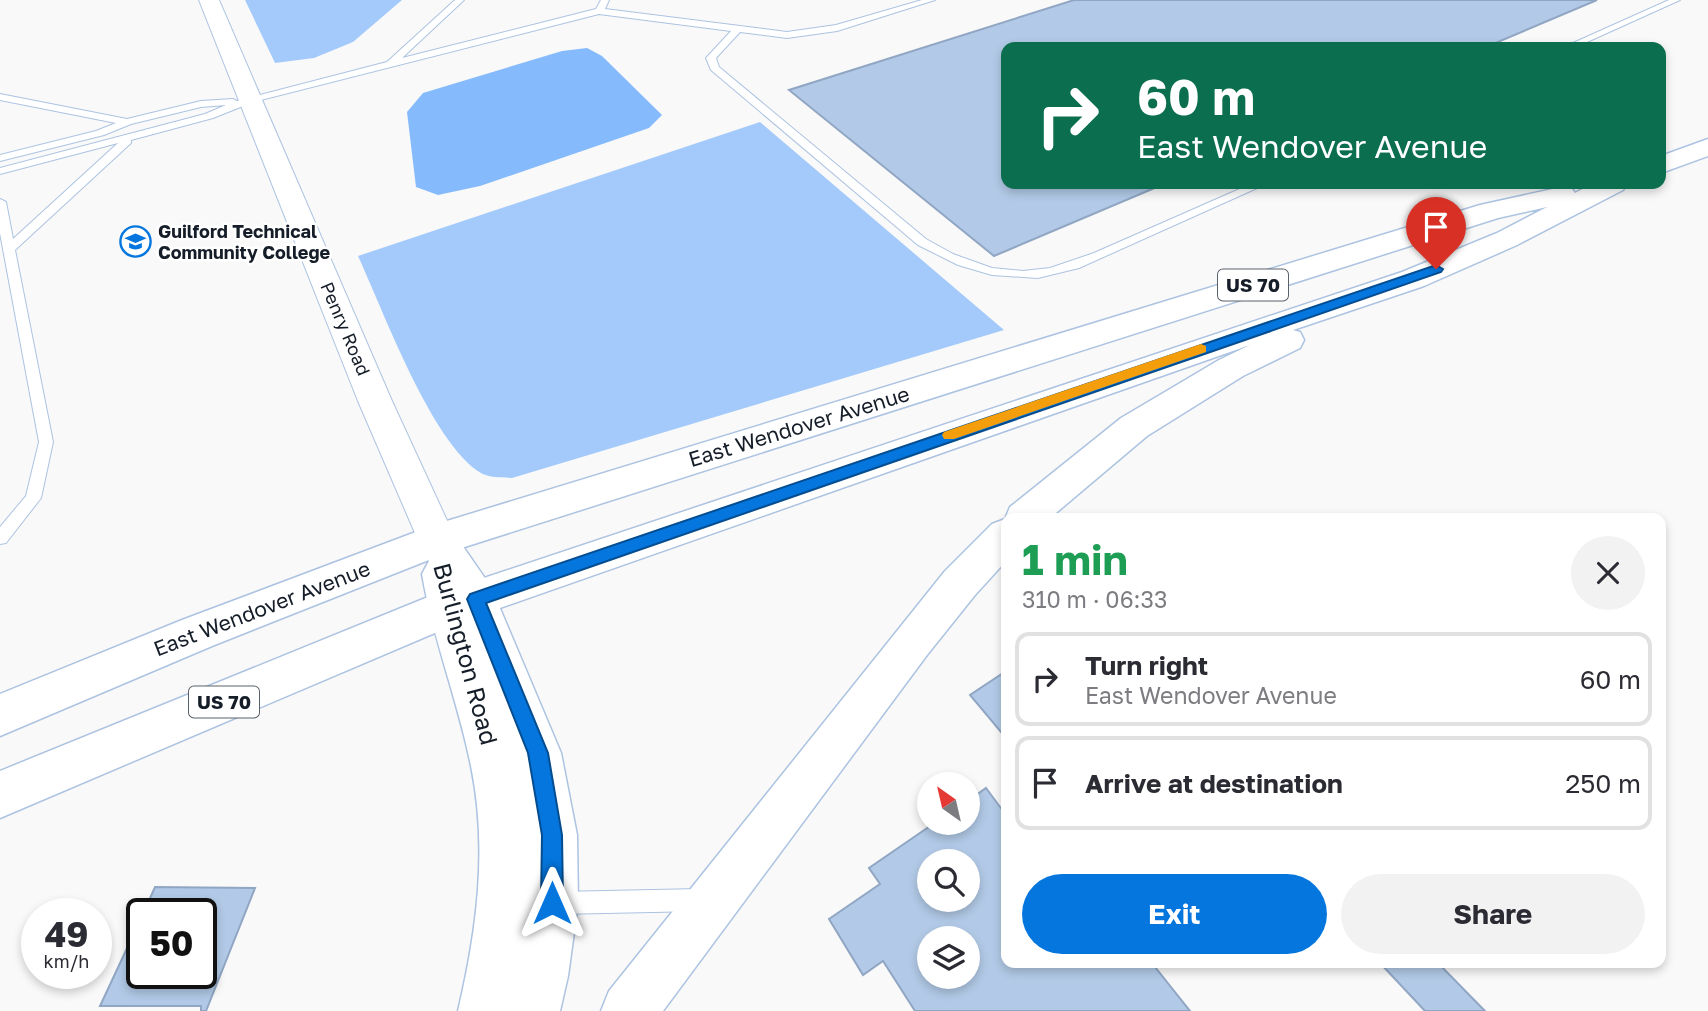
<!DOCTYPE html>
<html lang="en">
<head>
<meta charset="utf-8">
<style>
	body { margin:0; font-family:"Golos Text",sans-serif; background:#f2f2f3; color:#2b2b33; height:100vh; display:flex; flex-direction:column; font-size:26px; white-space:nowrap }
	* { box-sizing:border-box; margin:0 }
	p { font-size:23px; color:#7c7c81 }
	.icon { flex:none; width:38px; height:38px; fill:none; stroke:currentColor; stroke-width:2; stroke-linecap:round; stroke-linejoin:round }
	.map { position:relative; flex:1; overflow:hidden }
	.sheet { position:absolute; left:1001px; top:513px; width:665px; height:455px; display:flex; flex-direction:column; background:#fff; border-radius:14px; box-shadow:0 4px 10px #0003 }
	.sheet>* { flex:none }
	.hud { position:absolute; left:1001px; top:42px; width:665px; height:147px; border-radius:14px; box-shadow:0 4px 10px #0003; background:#0b6e4f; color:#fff; overflow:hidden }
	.needle { width:46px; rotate:326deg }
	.fabs { position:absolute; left:917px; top:772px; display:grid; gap:14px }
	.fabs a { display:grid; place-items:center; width:63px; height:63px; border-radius:50%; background:#fff; box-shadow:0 4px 10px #0003; font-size:35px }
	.speed { position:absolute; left:21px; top:898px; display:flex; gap:14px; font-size:35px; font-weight:700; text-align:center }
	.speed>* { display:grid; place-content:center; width:91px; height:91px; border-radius:50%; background:#fff; box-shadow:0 4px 10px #0003; line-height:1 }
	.speed small { font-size:18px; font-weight:400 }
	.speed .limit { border:4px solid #111; border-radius:10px; background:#fff; color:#111 }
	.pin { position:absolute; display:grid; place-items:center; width:60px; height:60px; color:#fff; margin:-72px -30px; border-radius:50% 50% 50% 0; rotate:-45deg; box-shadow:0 0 7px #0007 }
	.pin .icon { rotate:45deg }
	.me { position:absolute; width:77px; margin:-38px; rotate:0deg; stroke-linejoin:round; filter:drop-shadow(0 0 5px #0008) }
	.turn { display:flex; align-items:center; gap:24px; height:147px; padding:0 21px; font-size:32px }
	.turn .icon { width:91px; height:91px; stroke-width:2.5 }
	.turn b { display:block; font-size:49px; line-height:60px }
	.round { display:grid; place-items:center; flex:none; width:74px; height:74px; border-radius:37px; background:#f2f2f3 }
	.overview { display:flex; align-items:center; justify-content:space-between; height:119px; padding:0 21px }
	h1 { font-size:42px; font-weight:700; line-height:52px; color:#1e9e55 }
	.cta { display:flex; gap:14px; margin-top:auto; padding:14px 21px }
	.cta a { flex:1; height:80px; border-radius:42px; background:#0476dd; color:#fff; font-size:28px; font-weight:700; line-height:80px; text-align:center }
	.cta a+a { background:#f2f2f3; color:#2b2b33 }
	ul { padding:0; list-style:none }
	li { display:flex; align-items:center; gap:21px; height:94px; margin:0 14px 10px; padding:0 7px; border:4px solid #e1e1e2; border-radius:14px }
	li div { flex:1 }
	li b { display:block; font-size:26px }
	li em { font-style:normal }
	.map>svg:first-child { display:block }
	.green { fill:#a3cafa }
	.water { fill:#85bafc }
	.building { fill:#b2cae7; stroke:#90a6c3; stroke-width:2; fill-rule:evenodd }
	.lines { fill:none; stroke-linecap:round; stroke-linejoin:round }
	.service-casing { stroke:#acc3e1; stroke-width:2 }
	.tertiary-casing { stroke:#acc3e1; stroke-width:2 }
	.secondary-casing { stroke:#acc3e1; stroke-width:3 }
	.trunk-casing { stroke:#acc3e1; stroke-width:3 }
	.service { fill:#fff; fill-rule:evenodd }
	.tertiary { fill:#fff; fill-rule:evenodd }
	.secondary { fill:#fff; fill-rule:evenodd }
	.trunk { fill:#fff; fill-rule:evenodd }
	.route { fill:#0476dd; stroke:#034d90; stroke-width:2 }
	.slow { fill:#f59e0b }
	.labels { text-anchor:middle; stroke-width:5; stroke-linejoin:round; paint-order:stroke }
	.far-poi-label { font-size:18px; font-weight:bold; fill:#151d28; stroke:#fff; text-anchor:start }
	.far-street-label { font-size:18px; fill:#151d28; stroke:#fff }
	.shield { fill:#fff; stroke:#5b6168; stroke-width:2 }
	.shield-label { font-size:19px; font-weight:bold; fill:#151d28 }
	.street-label { font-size:21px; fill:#151d28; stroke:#fff }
	.near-street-label { font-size:24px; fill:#151d28; stroke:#fff }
</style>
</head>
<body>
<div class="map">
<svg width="1708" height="1011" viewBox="0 0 1708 1011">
	<rect width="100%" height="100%" fill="#f9f9f9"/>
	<g class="green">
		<path d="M245 0H402L353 42 314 58 275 63Z"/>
		<path d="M760 122 1004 330 512 478C503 477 489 478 481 473 432 444 383 310 358 256Z"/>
	</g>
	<path class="water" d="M587 48 602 56 662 115 649 128 480 186 438 195 416 187 407 112 423 93 562 51Z"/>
	<g class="building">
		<path d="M1074 0H1597L1486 47H1006V184H1164L994 256 789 90Z"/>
		<path d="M1006 671V738L970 695Z"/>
		<path d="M986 788 1006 815V962H1151L1190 1011H915L883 961 863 975 829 919 880 884 869 868 936 822H968V801ZM929 861H968V900H929ZM929 938H968V976H929Z"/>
		<path d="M155 887 255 888 206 1011H201V1006H100L142 916V973H201V914H143Z"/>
		<path d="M1379 962H1437L1485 1011H1425Z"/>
	</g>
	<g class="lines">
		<defs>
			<g id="service">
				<path d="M455 0H464L402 58 596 9 601 0H609L605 9 787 32 836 25 922 0H935L837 31 787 38 740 32 716 58 719 67 926 239 953 254 992 268 1023 271 1050 268 1094 253 1251 184H1266L1079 268 1038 278 992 275 958 265 918 245 711 70 706 58 731 31 599 14 253 102 213 118 131 140V143L15 250 53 442 41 498 6 543 0 544V527L26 496 39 442 0 233V199L6 202 13 239 118 143 0 174V168L205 114 226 105 201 107 131 124 104 135 0 161V155L96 131 116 123 0 100V94L127 119 201 101 233 99 237 101 387 62Z"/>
				<path d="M1669 0H1680L1576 47H1564Z"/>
				<path d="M700 889 707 893 711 900 707 907 700 911 558 914 551 910 547 903 551 896 558 892Z"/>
			</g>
			<path id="tertiary" d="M199 0H219L392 401 456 540 450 551 437 555 424 551 418 540 358 401Z"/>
			<path id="secondary" d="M437 524 451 529 491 587 561 753 577 835 578 903 568 976 560 1011H458C477 930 488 849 471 766 458 701 433 639 422 574L429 561 417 540 423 529Z"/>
			<g id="trunk">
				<path d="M1708 139V156L1661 173V156Z"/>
				<path d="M1592 184H1627L1623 190 1517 245 1424 286 1293 330 1300 332 1304 340 1300 348 1243 376 1147 436 1050 518H1006V561L975 595 927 655 663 1011H601L609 991 945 571 992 524 1005 519 1010 507 1121 418 1219 360 1250 345 463 621 0 818V771L433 595 1402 272 1497 233 1547 207 1498 218 449 552 212 646 0 736V694L182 620 437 524 1480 205 1562 187 1572 189 1575 193Z"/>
			</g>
		</defs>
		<use href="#service" class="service-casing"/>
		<use href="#tertiary" class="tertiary-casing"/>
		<use href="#secondary" class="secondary-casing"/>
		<use href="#trunk" class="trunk-casing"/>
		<use href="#service" class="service"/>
		<use href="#tertiary" class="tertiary"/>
		<use href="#secondary" class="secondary"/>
		<use href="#trunk" class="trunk"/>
	</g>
	<path class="route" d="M1436 265 1443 269 1441 272 486 603 548 753 562 835 563 903 560 911 552 914 544 911 541 903 542 835 528 753 467 599 470 594Z"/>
	<path class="slow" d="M1201 344 1206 346V352L954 439H944L942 435 944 432Z"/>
	<defs>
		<symbol id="university-ring" viewBox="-11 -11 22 22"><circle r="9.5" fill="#fff" stroke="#0476dd" stroke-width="1.5"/><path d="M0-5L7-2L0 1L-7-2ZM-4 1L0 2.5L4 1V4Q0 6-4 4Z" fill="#0476dd"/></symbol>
	</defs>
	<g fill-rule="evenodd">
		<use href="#university-ring" x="118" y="224" width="35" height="35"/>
	</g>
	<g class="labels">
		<g class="far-poi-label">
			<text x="158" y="238">Guilford Technical<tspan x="158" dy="21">Community College</tspan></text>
		</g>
		<g class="far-street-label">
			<text transform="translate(345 329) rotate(67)" y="6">Penry Road</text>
		</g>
		<g class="shield">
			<rect x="1218" y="269.5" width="70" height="31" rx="5"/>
			<rect x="189" y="686.5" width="70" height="31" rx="5"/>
		</g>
		<g class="shield-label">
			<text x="1253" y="292">US 70</text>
			<text x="224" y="709">US 70</text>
		</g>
		<g class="street-label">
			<text transform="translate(799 427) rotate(-17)" y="7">East Wendover Avenue</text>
			<text transform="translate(262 609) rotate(-21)" y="7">East Wendover Avenue</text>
		</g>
		<g class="near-street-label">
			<text transform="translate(465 654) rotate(75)" y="8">Burlington Road</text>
		</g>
	</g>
</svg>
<div class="fabs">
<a><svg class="needle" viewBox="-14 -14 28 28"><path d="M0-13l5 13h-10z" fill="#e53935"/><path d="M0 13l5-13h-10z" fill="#7c7c81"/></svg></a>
<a><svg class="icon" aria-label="search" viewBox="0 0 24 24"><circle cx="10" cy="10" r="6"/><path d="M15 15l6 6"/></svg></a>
<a><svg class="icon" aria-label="layers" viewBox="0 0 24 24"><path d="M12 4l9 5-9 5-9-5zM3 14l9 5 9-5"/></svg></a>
</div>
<div class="speed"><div>49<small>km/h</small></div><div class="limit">50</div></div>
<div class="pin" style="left:1436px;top:269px;background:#d93025"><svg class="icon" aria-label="arrive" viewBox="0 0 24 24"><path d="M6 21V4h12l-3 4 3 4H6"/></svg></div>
<svg class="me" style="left:552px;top:903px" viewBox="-20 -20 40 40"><path d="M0-17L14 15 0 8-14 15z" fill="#0476dd" stroke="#fff" stroke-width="4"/></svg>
<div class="hud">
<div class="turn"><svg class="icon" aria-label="right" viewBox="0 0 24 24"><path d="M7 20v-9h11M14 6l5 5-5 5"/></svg><div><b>60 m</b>East Wendover Avenue</div></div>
</div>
<section class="sheet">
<div class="overview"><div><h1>1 min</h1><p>310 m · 06:33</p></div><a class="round"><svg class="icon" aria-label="close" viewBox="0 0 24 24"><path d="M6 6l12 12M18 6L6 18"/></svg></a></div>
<ul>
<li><svg class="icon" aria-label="right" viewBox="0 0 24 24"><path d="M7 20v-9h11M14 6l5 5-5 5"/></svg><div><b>Turn right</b><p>East Wendover Avenue</p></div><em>60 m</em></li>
<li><svg class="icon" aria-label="arrive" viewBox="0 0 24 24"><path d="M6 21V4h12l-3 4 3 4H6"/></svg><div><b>Arrive at destination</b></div><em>250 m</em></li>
</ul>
<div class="cta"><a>Exit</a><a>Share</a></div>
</section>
</div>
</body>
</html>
